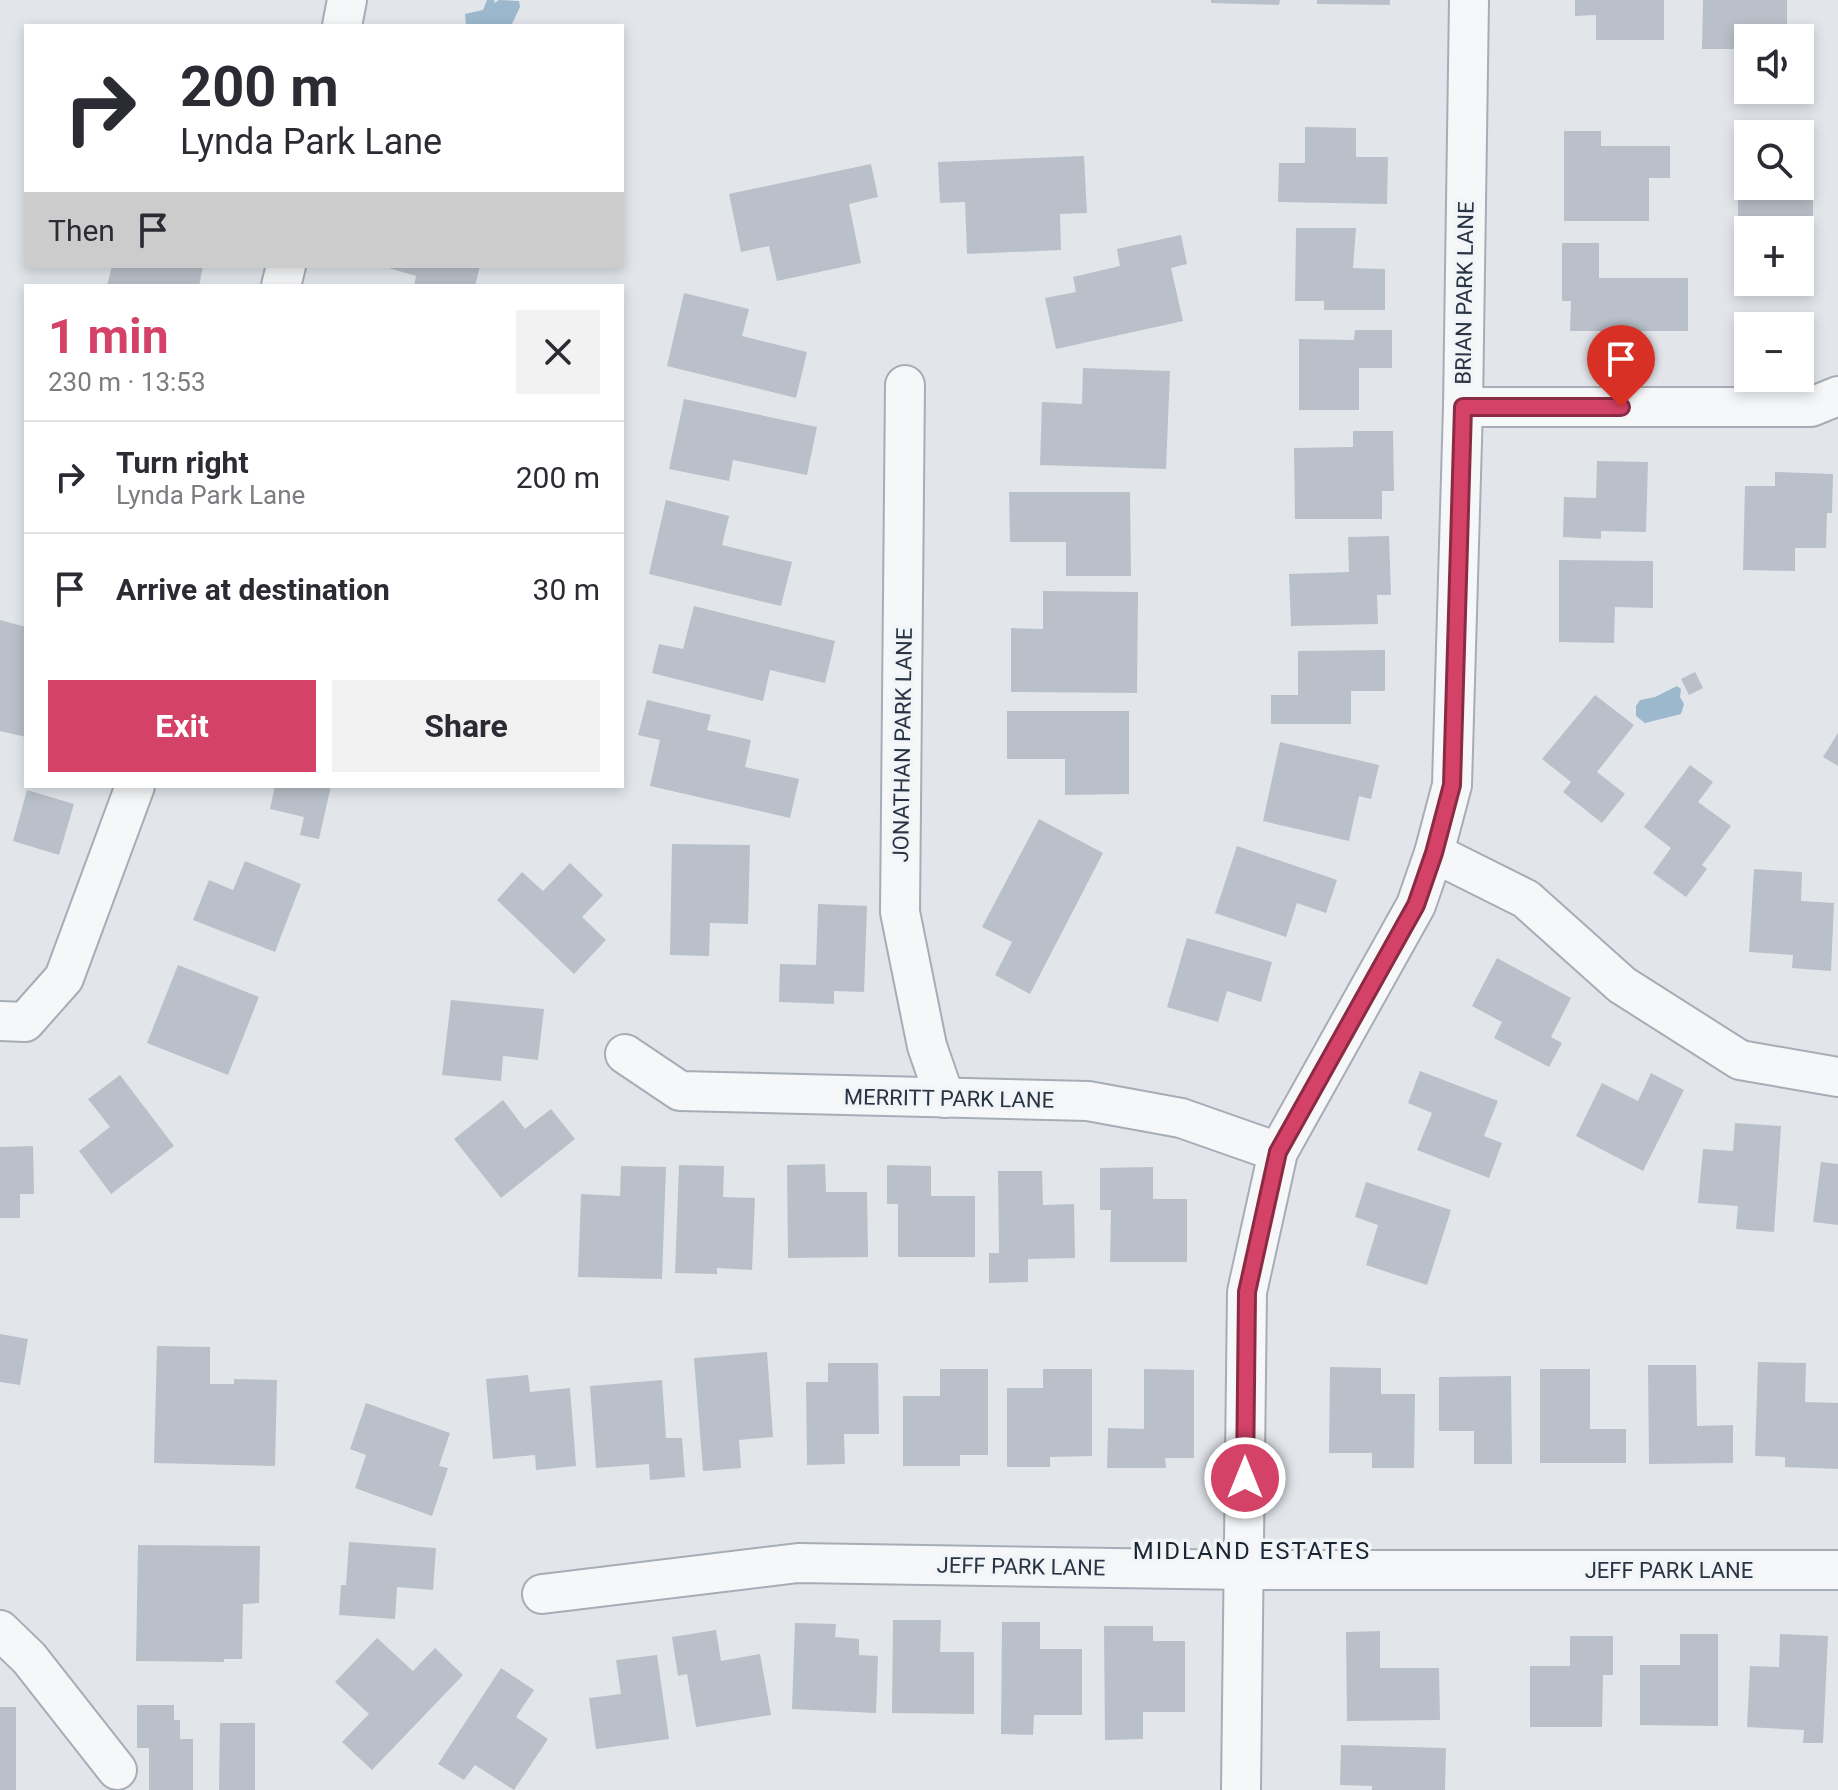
<!DOCTYPE html>
<html lang="en">
<head>
<meta charset="utf-8">
<style>
	body { margin:0; font-family:Roboto,sans-serif; background:#f2f2f3; color:#2b2b33; height:100vh; display:flex; flex-direction:column; font-size:30px; white-space:nowrap }
	* { box-sizing:border-box; margin:0 }
	p { font-size:26px; color:#7c7c81 }
	.icon { flex:none; width:44px; height:44px; fill:none; stroke:currentColor; stroke-width:2; stroke-linecap:round; stroke-linejoin:round }
	.map { position:relative; flex:1; overflow:hidden }
	.details { position:absolute; left:24px; top:284px; width:600px; height:504px; display:flex; flex-direction:column; background:#fff; border-radius:0px; box-shadow:0 4px 12px #0003 }
	.details>* { flex:none }
	.guide { position:absolute; left:24px; top:24px; width:600px; height:244px; border-radius:0px; box-shadow:0 4px 12px #0003; background:#fff; color:#2b2b33; overflow:hidden }
	.controls { position:absolute; left:1734px; top:24px; display:grid; gap:16px }
	.controls a { display:grid; place-items:center; width:80px; height:80px; border-radius:0px; background:#fff; box-shadow:0 4px 12px #0003; font-size:40px }
	.pin { position:absolute; display:grid; place-items:center; width:68px; height:68px; color:#fff; margin:-82px -34px; border-radius:50% 50% 50% 0; rotate:-45deg; box-shadow:0 0 8px #0007 }
	.pin .icon { rotate:45deg }
	.me { position:absolute; width:88px; margin:-44px; rotate:0deg; stroke-linejoin:round; filter:drop-shadow(0 0 6px #0008) }
	.turn { display:flex; align-items:center; gap:28px; height:168px; padding:0 24px; font-size:36px }
	.turn .icon { width:104px; height:104px; stroke-width:2.5 }
	.turn b { display:block; font-size:56px; line-height:68px }
	.then { display:flex; align-items:center; height:76px; padding:0 24px; background:#0003; gap:16px; font-size:30px }
	.round { display:grid; place-items:center; flex:none; width:84px; height:84px; border-radius:0px; background:#f2f2f3 }
	.head { display:flex; align-items:center; justify-content:space-between; height:136px; padding:0 24px }
	h1 { font-size:48px; font-weight:700; line-height:60px; color:#d44267 }
	.primary-button { display:flex; gap:16px; margin-top:auto; padding:16px 24px }
	.primary-button a { flex:1; height:92px; border-radius:0px; background:#d44267; color:#fff; font-size:32px; font-weight:700; line-height:92px; text-align:center }
	.primary-button a+a { background:#f2f2f3; color:#2b2b33 }
	ul { padding:0; list-style:none }
	li { display:flex; align-items:center; gap:24px; height:112px; padding:0 24px; border-top:2px solid #e1e1e2 }
	li div { flex:1 }
	li b { display:block; font-size:30px }
	li em { font-style:normal }
	.map>svg:first-child { display:block }
	.water { fill:#9bb8cc }
	.building { fill:#b9c0c9 }
	.lines { fill:none; stroke-linecap:round; stroke-linejoin:round }
	.minor-casing { stroke:#a7adb6; stroke-width:42 }
	.minor { stroke:#f5f7f9; stroke-width:38 }
	.route-casing { stroke:#8a2b43; stroke-width:20 }
	.route { stroke:#d44267; stroke-width:14 }
	.labels { text-anchor:middle; stroke-width:7; stroke-linejoin:round; paint-order:stroke }
	.street-label { font-size:22px; fill:#293544; stroke:#f2f5f8 }
	.neighbourhood-label { font-size:24px; letter-spacing:2px; fill:#1b2634; stroke:#f2f5f8 }
</style>
</head>
<body>
<div class="map">
<svg width="1838" height="1790" viewBox="0 0 1838 1790">
	<rect width="100%" height="100%" fill="#e2e6eb"/>
	<g class="water">
		<path d="M487 0H494L495 3 499 0 519 1 520 7 511 26H466L465 14 483 10Z"/>
		<path d="M1677 686 1681 689 1680 697 1684 704 1681 714 1645 723 1636 716V706L1640 700 1655 697Z"/>
	</g>
	<g class="building">
		<path d="M1211 0H1280L1279 5 1211 3Z"/>
		<path d="M1317 0H1390V5L1317 4Z"/>
		<path d="M1575 0H1664V40H1596V15L1575 16Z"/>
		<path d="M1703 0H1787V38H1748V49H1702Z"/>
		<path d="M1305 127 1356 128V157H1388L1387 204 1278 202 1279 163H1305Z"/>
		<path d="M1564 131H1601V146H1670V178H1649V221H1564Z"/>
		<path d="M1084 156 1087 213 1060 214 1061 250 967 254 965 202 940 203 938 162Z"/>
		<path d="M871 164 878 197 849 204 861 263 777 281 769 246 741 252 729 194Z"/>
		<path d="M1738 173 1748 174V186H1800V174H1813V283H1800V230H1748V257H1738Z"/>
		<path d="M1296 228H1356L1353 268 1385 269V310H1324V301H1295Z"/>
		<path d="M1181 235 1187 264 1171 268 1183 321 1056 349 1045 298 1076 292 1073 277 1120 266 1117 249Z"/>
		<path d="M1562 243H1599V278H1688V331H1570L1571 301H1562Z"/>
		<path d="M112 266H203L199 286H107Z"/>
		<path d="M382 266H480L475 286H414L416 276Z"/>
		<path d="M684 293 749 309 742 336 807 352 796 398 667 366Z"/>
		<path d="M1355 330H1392V368H1359V410H1299V339L1354 340Z"/>
		<path d="M1083 368 1170 371 1166 469 1040 465 1042 402 1082 404Z"/>
		<path d="M684 399 817 427 807 475 733 460 729 481 669 469Z"/>
		<path d="M1353 431H1393L1394 491H1382V519H1295L1294 448 1353 447Z"/>
		<path d="M1597 461 1648 462 1646 532 1601 531V539L1563 537 1564 497 1596 498Z"/>
		<path d="M1775 472 1833 474 1832 513H1827L1826 548H1795V571L1743 570 1745 486H1775Z"/>
		<path d="M1009 492H1130L1131 576H1066V542H1010Z"/>
		<path d="M666 500 729 516 722 545 792 562 781 606 649 574Z"/>
		<path d="M1389 536 1391 595H1377L1378 624 1291 626 1289 574 1349 572 1348 537Z"/>
		<path d="M1559 560 1653 561V608L1615 607 1614 643 1559 642Z"/>
		<path d="M1043 591 1138 592 1137 693 1011 692V628L1043 629Z"/>
		<path d="M694 606 835 641 825 683 770 670 763 701 652 673 659 644 683 649Z"/>
		<path d="M0 620 26 627V737L0 731Z"/>
		<path d="M1385 650V691H1351V724H1271V695H1298V651Z"/>
		<path d="M1695 672 1703 688 1689 695 1681 679Z"/>
		<path d="M1595 695 1634 725 1597 772 1625 794 1602 823 1563 792 1571 782 1542 759Z"/>
		<path d="M647 700 711 715 707 730 751 740 745 767 799 779 790 818 650 786 660 740 638 735Z"/>
		<path d="M1007 711H1129V794L1065 795V759H1007Z"/>
		<path d="M1838 733V766L1823 757Z"/>
		<path d="M1280 742 1379 765 1371 799 1359 796 1349 841 1263 821Z"/>
		<path d="M1690 765 1713 782 1698 802 1731 826 1702 865 1707 869 1686 897 1653 873 1671 848 1644 827Z"/>
		<path d="M275 786H331L319 839 300 835 304 817 270 809Z"/>
		<path d="M27 790 74 804 59 855 13 841Z"/>
		<path d="M1039 819 1103 853 1030 994 995 975 1012 942 982 927Z"/>
		<path d="M672 844 750 845 748 924 710 923 709 956 670 955Z"/>
		<path d="M1237 846 1337 880 1326 913 1297 903 1286 937 1215 913Z"/>
		<path d="M245 861 301 884 275 952 193 920 209 880 233 890Z"/>
		<path d="M570 863 603 895 582 917 606 940 574 974 497 900 522 872 543 891Z"/>
		<path d="M1754 869 1802 872 1801 901 1834 903 1831 971 1792 968 1793 955 1749 952Z"/>
		<path d="M818 904 867 906 864 992 834 991V1004L779 1002 780 964 816 965Z"/>
		<path d="M1187 938 1272 962 1261 1002 1227 991 1218 1022 1167 1007Z"/>
		<path d="M1497 958 1571 998 1551 1037 1562 1043 1549 1067 1494 1038 1502 1022 1472 1006Z"/>
		<path d="M178 965 259 997 228 1075 147 1043Z"/>
		<path d="M451 1000 544 1009 538 1060 503 1056 501 1081 442 1075Z"/>
		<path d="M1420 1071 1498 1101 1484 1136 1502 1143 1489 1178 1417 1150 1432 1113 1408 1103Z"/>
		<path d="M1651 1073 1684 1090 1643 1171 1576 1136 1602 1083 1638 1101Z"/>
		<path d="M120 1075 174 1146 111 1194 79 1151 110 1127 88 1099Z"/>
		<path d="M503 1100 525 1129 551 1109 575 1139 501 1198 454 1139Z"/>
		<path d="M1735 1123 1781 1126 1774 1232 1736 1229 1738 1206 1698 1203 1703 1149 1733 1151Z"/>
		<path d="M33 1146 34 1194H20V1218H0V1147Z"/>
		<path d="M1821 1162 1838 1164V1225L1813 1222Z"/>
		<path d="M825 1164 826 1192H867L868 1257 788 1258 787 1165Z"/>
		<path d="M679 1165 724 1166 723 1197 755 1198 752 1270 717 1268V1274L675 1273Z"/>
		<path d="M887 1165 931 1166V1196H975V1257H898V1204H887Z"/>
		<path d="M621 1166 666 1167 662 1279 578 1277 581 1194 620 1196Z"/>
		<path d="M1153 1167V1199H1187V1262H1110L1111 1210H1100V1168Z"/>
		<path d="M998 1171H1042L1043 1205 1074 1204 1075 1258 1028 1259V1282L989 1283V1253H999Z"/>
		<path d="M1366 1182 1451 1210 1427 1285 1366 1265 1378 1225 1355 1217Z"/>
		<path d="M0 1334 28 1339 20 1385 0 1382Z"/>
		<path d="M157 1346 210 1347V1384H234V1379L277 1380 275 1466 154 1463Z"/>
		<path d="M767 1352 773 1437 739 1440 741 1468 703 1471 694 1358Z"/>
		<path d="M1758 1362 1806 1363 1805 1402 1838 1403V1469L1785 1467V1457L1755 1456Z"/>
		<path d="M828 1363H878L879 1434H844L845 1464 807 1465 806 1382H828Z"/>
		<path d="M1648 1365H1696L1697 1426 1733 1425V1463L1649 1464Z"/>
		<path d="M1330 1367 1381 1368V1394H1415L1414 1468H1372V1453H1329Z"/>
		<path d="M940 1369H988V1455H960V1466H903V1396H940Z"/>
		<path d="M1043 1369H1092V1456L1050 1457V1467H1007V1388H1043Z"/>
		<path d="M1144 1369 1194 1370V1458H1165L1166 1468H1107L1108 1428 1144 1429Z"/>
		<path d="M1540 1369H1590V1429H1626V1463H1540Z"/>
		<path d="M528 1375 530 1392 570 1388 576 1466 536 1470 535 1455 493 1459 486 1379Z"/>
		<path d="M1511 1376 1512 1464H1474V1431H1439V1377Z"/>
		<path d="M662 1380 666 1438H682L685 1477 650 1480 649 1464 596 1468 590 1386Z"/>
		<path d="M366 1403 450 1433 439 1466 448 1468 432 1516 355 1488 366 1455 350 1449Z"/>
		<path d="M349 1542 436 1548 433 1590 397 1587 395 1619 339 1615 341 1585H346Z"/>
		<path d="M138 1545 260 1546 259 1603 243 1604 242 1659H224V1662L136 1661Z"/>
		<path d="M893 1620H941L940 1652H974V1714L892 1713Z"/>
		<path d="M1002 1622H1040V1649H1082V1715H1034L1033 1735 1001 1734Z"/>
		<path d="M795 1623 836 1624 835 1637 859 1639V1655L878 1656 876 1713 792 1709Z"/>
		<path d="M1104 1626H1153V1641H1185V1712H1143V1739L1105 1740Z"/>
		<path d="M716 1630 721 1661 760 1654 771 1715 696 1727 687 1674 678 1676 672 1637Z"/>
		<path d="M1380 1631V1668H1439L1440 1720 1347 1721 1346 1632Z"/>
		<path d="M1680 1634H1718V1726L1640 1725V1665H1680Z"/>
		<path d="M1780 1634 1828 1636 1823 1743H1803L1804 1730 1747 1727 1750 1666 1779 1667Z"/>
		<path d="M1570 1636H1613V1675H1603L1602 1727H1530V1666H1570Z"/>
		<path d="M377 1638 413 1671 435 1648 463 1675 372 1770 342 1742 369 1714 335 1682Z"/>
		<path d="M657 1655 669 1739 596 1749 589 1698 621 1694 616 1660Z"/>
		<path d="M501 1668 534 1690 516 1717 548 1739 514 1790 475 1765 464 1780 438 1764Z"/>
		<path d="M137 1705H174V1720H180V1739H193V1790H149V1748H137Z"/>
		<rect x="0" y="1707" width="16" height="83"/>
		<path d="M220 1723H255V1790H219Z"/>
		<path d="M1341 1745 1446 1748 1445 1790H1372V1786L1340 1785Z"/>
	</g>
	<g class="lines">
		<defs>
			<g id="minor">
				<path d="M342 26 347 0"/>
				<path d="M281 286 286 266"/>
				<path d="M905 385 900 912 927 1046 945 1098"/>
				<path d="M1463 407H1811L1838 396"/>
				<path d="M1434 853 1526 899 1622 985 1740 1060 1838 1077"/>
				<path d="M0 1021 25 1022 64 978 135 786"/>
				<path d="M625 1054 680 1091 1088 1101 1181 1118 1278 1152"/>
				<path d="M542 1594 798 1563 1245 1570H1838"/>
				<path d="M0 1630 29 1658 117 1770"/>
				<path d="M1241 1790 1247 1292 1278 1152 1416 905 1434 853 1452 785 1463 407 1469 0"/>
			</g>
		</defs>
		<use href="#minor" class="minor-casing"/>
		<use href="#minor" class="minor"/>
	</g>
	<g class="lines">
		<defs>
			<path id="route" d="M1245 1478 1247 1292 1278 1152 1416 905 1434 853 1452 785 1463 407H1621"/>
		</defs>
		<use href="#route" class="route-casing"/>
		<use href="#route" class="route"/>
	</g>
	<g class="labels">
		<g class="street-label">
			<text transform="translate(1464 293) rotate(-89)" y="8">BRIAN PARK LANE</text>
			<text transform="translate(902 745) rotate(-89)" y="8">JONATHAN PARK LANE</text>
			<text transform="translate(949 1098) rotate(1)" y="8">MERRITT PARK LANE</text>
			<text transform="translate(1021 1566) rotate(1)" y="8">JEFF PARK LANE</text>
			<text x="1669" y="1578">JEFF PARK LANE</text>
		</g>
		<g class="neighbourhood-label">
			<text x="1252" y="1559">MIDLAND ESTATES</text>
		</g>
	</g>
</svg>
<div class="controls">
<a><svg class="icon" aria-label="sound" viewBox="0 0 24 24"><path d="M4 9h4l5-4v14l-5-4H4zM17 9q2 3 0 6"/></svg></a>
<a><svg class="icon" aria-label="search" viewBox="0 0 24 24"><circle cx="10" cy="10" r="6"/><path d="M15 15l6 6"/></svg></a>
<a>+</a>
<a>−</a>
</div>
<div class="pin" style="left:1621px;top:407px;background:#d93025"><svg class="icon" aria-label="arrive" viewBox="0 0 24 24"><path d="M6 21V4h12l-3 4 3 4H6"/></svg></div>
<svg class="me" style="left:1245px;top:1478px" viewBox="-20 -20 40 40"><circle r="17" fill="#d44267" stroke="#fff" stroke-width="3"/><path d="M0-11L8 9 0 5-8 9z" fill="#fff"/></svg>
<div class="guide">
<div class="turn"><svg class="icon" aria-label="right" viewBox="0 0 24 24"><path d="M7 20v-9h11M14 6l5 5-5 5"/></svg><div><b>200 m</b>Lynda Park Lane</div></div>
<div class="then">Then<svg class="icon" aria-label="arrive" viewBox="0 0 24 24"><path d="M6 21V4h12l-3 4 3 4H6"/></svg></div>
</div>
<section class="details">
<div class="head"><div><h1>1 min</h1><p>230 m · 13:53</p></div><a class="round"><svg class="icon" aria-label="close" viewBox="0 0 24 24"><path d="M6 6l12 12M18 6L6 18"/></svg></a></div>
<ul>
<li><svg class="icon" aria-label="right" viewBox="0 0 24 24"><path d="M7 20v-9h11M14 6l5 5-5 5"/></svg><div><b>Turn right</b><p>Lynda Park Lane</p></div><em>200 m</em></li>
<li><svg class="icon" aria-label="arrive" viewBox="0 0 24 24"><path d="M6 21V4h12l-3 4 3 4H6"/></svg><div><b>Arrive at destination</b></div><em>30 m</em></li>
</ul>
<div class="primary-button"><a>Exit</a><a>Share</a></div>
</section>
</div>
</body>
</html>
